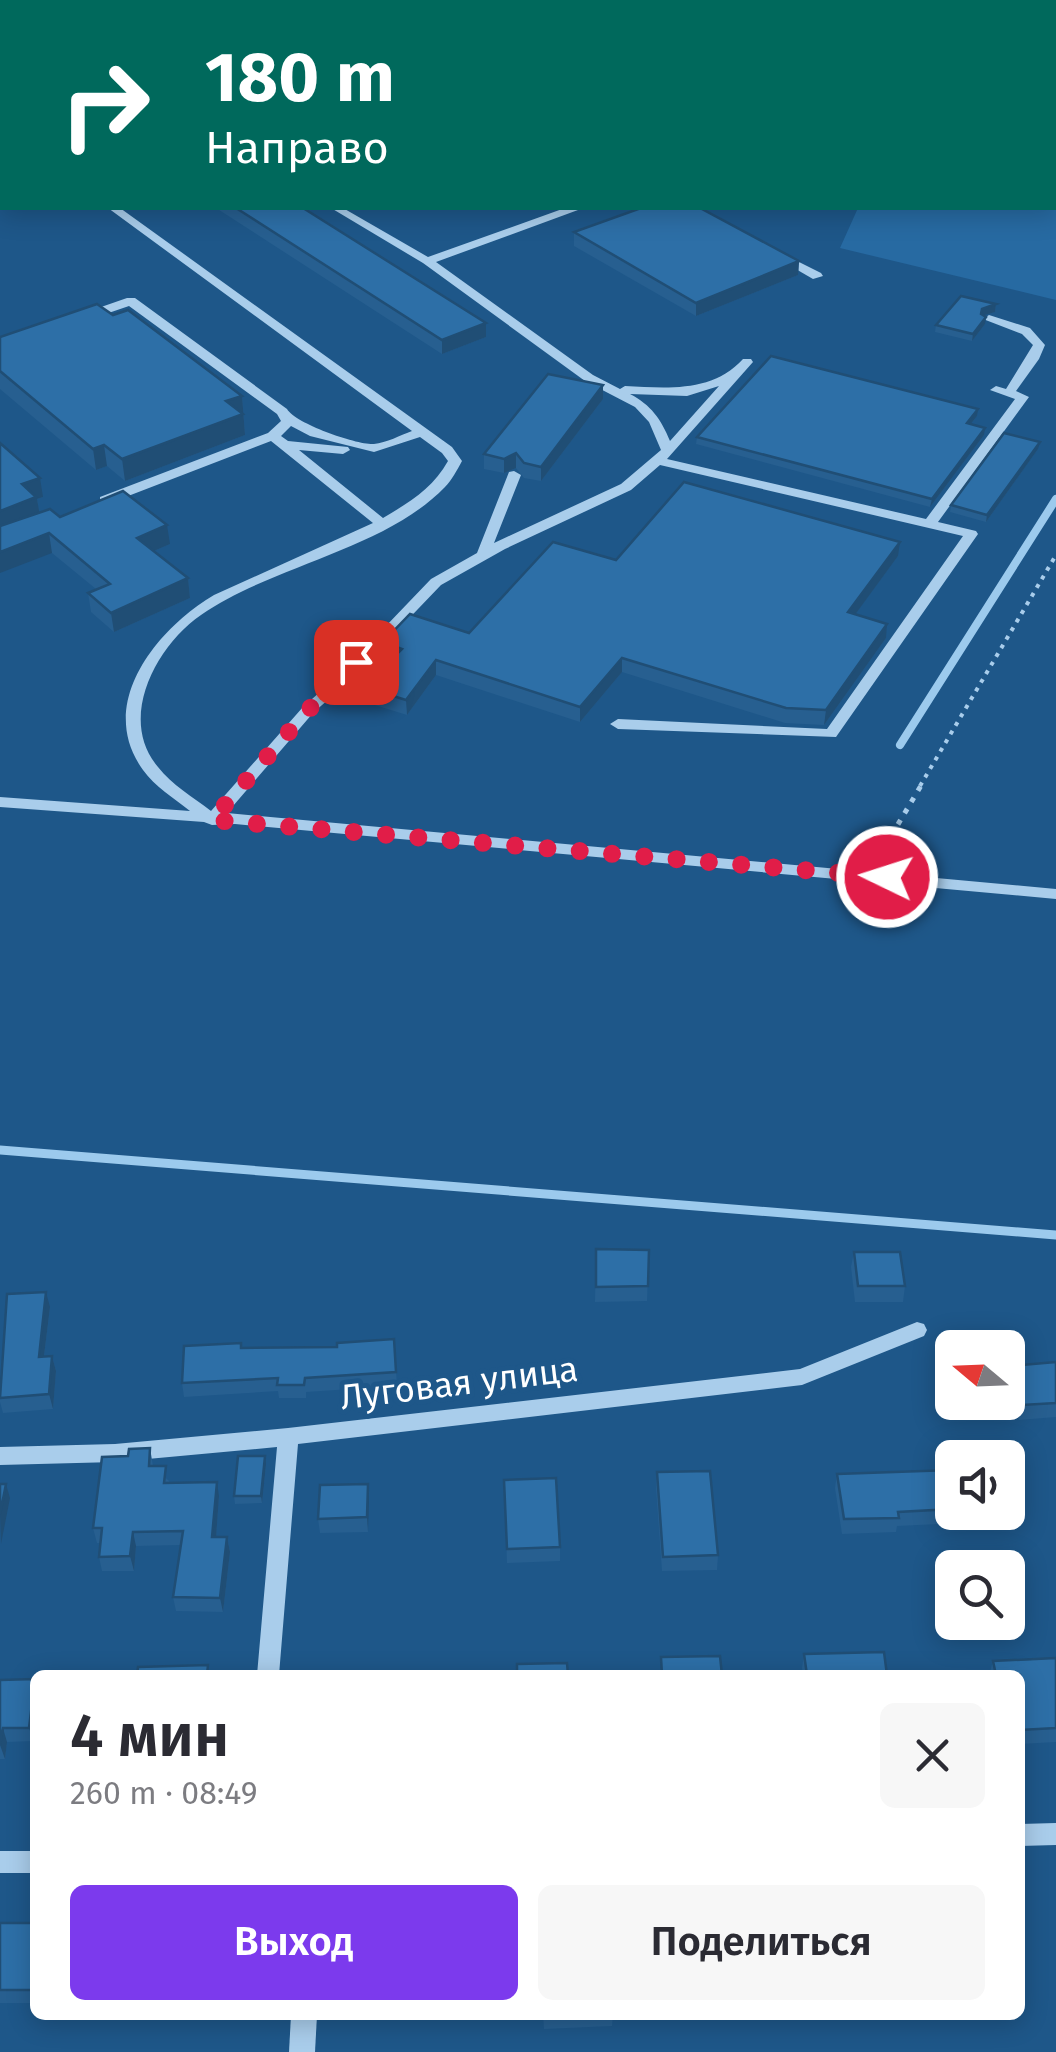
<!DOCTYPE html>
<html lang="ru">
<head>
<meta charset="utf-8">
<style>
	body { margin:0; font-family:"Fira Sans",sans-serif; background:#f7f7f7; color:#2b2b33; height:100vh; display:flex; flex-direction:column; font-size:38px; white-space:nowrap }
	* { box-sizing:border-box; margin:0 }
	p { font-size:32px; color:#7c7c81 }
	.icon { flex:none; width:55px; height:55px; fill:none; stroke:currentColor; stroke-width:2; stroke-linecap:round; stroke-linejoin:round }
	.map { position:relative; flex:1; overflow:hidden }
	.sheet { position:absolute; left:30px; top:1670px; width:995px; height:350px; display:flex; flex-direction:column; background:#fff; border-radius:15px; box-shadow:0 5px 25px #0003 }
	.sheet>* { flex:none }
	.hud { position:absolute; left:0px; top:0px; width:1058px; height:210px; box-shadow:0 5px 25px #0003; background:#00695c; color:#fff; overflow:hidden }
	.needle { width:65px; rotate:289deg }
	.controls { position:absolute; left:935px; top:1330px; display:grid; gap:20px }
	.controls a { display:grid; place-items:center; width:90px; height:90px; border-radius:15px; background:#fff; box-shadow:0 5px 25px #0003; font-size:50px }
	.pin { position:absolute; display:grid; place-items:center; width:85px; height:85px; color:#fff; margin:-42px; border-radius:20px; box-shadow:0 5px 15px #0006 }
	.me { position:absolute; width:110px; margin:-55px; rotate:274deg; stroke-linejoin:round; filter:drop-shadow(0 0 8px #0008) }
	.turn { display:flex; align-items:center; gap:35px; height:210px; padding:0 40px; font-size:45px }
	.turn .icon { width:130px; height:130px; stroke-width:2.5 }
	.turn b { display:block; font-size:70px; line-height:85px }
	.round { display:grid; place-items:center; flex:none; width:105px; height:105px; border-radius:15px; background:#f7f7f7 }
	.summary { display:flex; align-items:center; justify-content:space-between; height:170px; padding:0 40px }
	h1 { font-size:60px; font-weight:600; line-height:75px }
	.cta { display:flex; gap:20px; margin-top:auto; padding:20px 40px }
	.cta a { flex:1; height:115px; border-radius:15px; background:#7c3aed; color:#fff; font-size:40px; font-weight:600; line-height:115px; text-align:center }
	.cta a+a { background:#f7f7f7; color:#2b2b33 }
	.map>svg:first-child { display:block }
	.green { fill:#276aa2 }
	.lines { fill:none; stroke-linecap:round; stroke-linejoin:round }
	.stream-far1 { stroke:#9ccaed; stroke-width:8 }
	.stream { stroke:#9ccaed; stroke-width:9 }
	.path-far1 { stroke:#a9cdeb; stroke-width:4; stroke-dasharray:4 6; stroke-linecap:butt }
	.path { stroke:#a9cdeb; stroke-width:5; stroke-dasharray:5 8; stroke-linecap:butt }
	.minor { fill:#a9cdeb; fill-rule:evenodd }
	.major { fill:#eef6fe; fill-rule:evenodd }
	.rail-casing { stroke:#fff; stroke-width:8 }
	.rail { stroke:#1e5789; stroke-width:5; stroke-dasharray:14; stroke-linecap:butt }
	.wall { fill:#275f90 }
	.shaded-wall { fill:#204e75 }
	.building { fill:#2d6fa7; stroke:#204e75; stroke-width:2.5 }
	.route { stroke:#e11d48; stroke-width:18; stroke-dasharray:0 32.4 }
	.labels { text-anchor:middle; stroke-width:10; stroke-linejoin:round; paint-order:stroke }
	.street-label { font-size:35px; fill:#fff; stroke:#1e5789 }
</style>
</head>
<body>
<div class="map">
<svg width="1056" height="2052" viewBox="0 0 1056 2052">
	<rect width="100%" height="100%" fill="#1e5789"/>
	<path class="green" d="M651 0H1056V300L840 248 858 208H1055V2Z"/>
	<g class="lines">
		<path class="stream-far1" d="M900 745 1056 499"/>
		<path class="stream" d="M0 1150 1056 1235"/>
		<g class="path-far1">
			<path d="M330 642 345 654"/>
			<path d="M920 786 1056 555"/>
		</g>
		<path class="path" d="M890 862 894 831 922 784"/>
		<g class="minor">
			<path d="M97 0H108L110 2H99Z"/>
			<path d="M2 11V17L0 18V12Z"/>
			<path d="M108 208H120L452 447 462 461C457 470 452 480 445 487 384 550 273 565 201 615 156 646 117 719 158 767 172 785 193 797 211 811L303 707 338 676 431 579 477 553 509 472 514 471 521 475 494 543 621 484 661 450 649 422 635 407 585 381 423 263 331 208H343L428 257 565 208H579L578 210 436 262 593 375 620 389 625 386C667 388 712 393 743 359H751L753 362 667 459 926 519 1015 399 990 390 996 386 1006 389 1033 345 1022 334 983 319 989 315 1030 328 1045 345 1039 359 1016 391 1029 397 938 522 976 531 978 534 836 737 618 729 610 724 618 719 827 729 963 536 660 465 631 490 505 549 441 585 348 682 313 713 227 813 1056 889V899L235 824 212 825 204 822 0 807V797L190 811C174 798 155 787 143 770 95 704 157 629 214 595L373 523 271 441 110 503H100V497L268 433 281 421 277 414 129 306 85 321 81 320V314L127 298H135L287 409C296 424 357 445 374 444 386 443 401 435 412 431ZM719 386 670 441C661 419 651 405 630 394L687 396ZM291 426 310 436 374 452 420 437 442 453 448 461C433 488 410 502 383 518L299 450 343 454 350 450 348 447 288 441 281 436Z"/>
			<path d="M779 252 821 273 823 276 813 279 775 257 773 255Z"/>
			<path d="M917 1322 924 1324 927 1330 924 1336 802 1385 298 1444 279 1675H257L277 1447 115 1462 0 1465V1447L115 1444 288 1428 800 1369Z"/>
			<path d="M1056 1823V1845L1020 1846V1824Z"/>
			<rect x="0" y="1851" width="35" height="22"/>
			<path d="M291 2015H317L315 2052H289Z"/>
		</g>
		<path class="major" d="M2 162V172L0 173V163Z"/>
		<defs>
			<path id="rail" d="M124 2 134 0"/>
		</defs>
		<use href="#rail" class="rail-casing"/>
		<use href="#rail" class="rail"/>
	</g>
	<g class="wall">
		<path d="M216 208H303L486 337 442 354Z"/>
		<path d="M574 232 799 261 798 275 696 316 574 246Z"/>
		<path d="M996 304 995 312 983 315 985 324 972 341 935 332 936 325Z"/>
		<path d="M113 315 242 396 245 435 125 481 107 466 96 470 0 389V337Z"/>
		<path d="M603 385V399L541 481 524 478 516 468 504 473 484 469V454Z"/>
		<path d="M977 416 971 424 984 435 930 507 696 444 697 437Z"/>
		<path d="M0 443 43 497 37 499 39 512 170 544 154 551 188 578 190 598 114 632 91 612 88 593 96 589 52 553Z"/>
		<path d="M1038 449 986 522 950 512 951 505Z"/>
		<path d="M898 556 855 614 886 638 824 725 785 723 622 672 580 722 436 675 407 715 365 702 364 687 391 660 384 657 383 642 469 633 616 560Z"/>
		<path d="M596 1249 649 1250 647 1301 595 1302Z"/>
		<path d="M854 1252 905 1286 903 1302H855L851 1267Z"/>
		<path d="M50 1307 44 1356H52L56 1371 53 1409 3 1413 0 1402V1385Z"/>
		<path d="M394 1339 397 1386 306 1392V1398H279L278 1391 184 1397 182 1383 242 1348 337 1347Z"/>
		<path d="M1056 1362V1417L1019 1420 1008 1383 1011 1366Z"/>
		<path d="M150 1448 153 1466 169 1481V1483L219 1496 216 1537H227L230 1552 223 1612 176 1611 173 1597 180 1545 136 1546 134 1571H102L99 1557 100 1543H97L93 1528 128 1456Z"/>
		<path d="M265 1456 266 1464 262 1503 235 1504 234 1496Z"/>
		<path d="M952 1470V1512H983L981 1522 897 1526 896 1532 842 1534 835 1488 837 1474Z"/>
		<path d="M657 1472 718 1555 717 1570 662 1571 656 1487Z"/>
		<path d="M504 1480 560 1547V1561L507 1563Z"/>
		<path d="M368 1484V1532L320 1533 318 1519Z"/>
		<path d="M804 1654 887 1675H803L802 1668Z"/>
		<path d="M1056 1658V1742L1020 1744V1675H989L993 1661Z"/>
		<path d="M35 1679 34 1741 7 1742 5 1759H0V1680Z"/>
		<rect x="0" y="1923" width="35" height="80"/>
		<path d="M137 2015H204V2017L138 2018Z"/>
		<path d="M543 2015H613L612 2026 544 2029Z"/>
	</g>
	<g class="shaded-wall">
		<path d="M799 261 798 275 696 316V303Z"/>
		<path d="M996 304 995 312 981 316 982 309Z"/>
		<path d="M986 317 985 324 972 341 973 334Z"/>
		<path d="M486 323V337L442 354V340Z"/>
		<path d="M603 385V399L541 481V467Z"/>
		<path d="M242 396 245 435 125 481 122 459 226 401Z"/>
		<path d="M978 409 977 416 966 430 967 423Z"/>
		<path d="M985 428 984 435 930 507 932 499Z"/>
		<path d="M1040 442 1038 449 986 522 987 515Z"/>
		<path d="M104 445 107 466 96 470 93 449Z"/>
		<path d="M516 453V468L504 473V459Z"/>
		<path d="M40 478 43 497 37 499 40 516 0 532V511L22 484Z"/>
		<path d="M167 525 170 544 140 557 137 538Z"/>
		<path d="M49 533 52 553 0 573V552Z"/>
		<path d="M900 542 898 556 846 627 848 612Z"/>
		<path d="M188 578 190 598 114 632 111 613Z"/>
		<path d="M887 624 886 638 824 725 826 710Z"/>
		<path d="M622 658V672L580 722V707Z"/>
		<path d="M436 660V675L407 715 406 700Z"/>
		<path d="M46 1292 50 1307 42 1372 39 1357Z"/>
		<path d="M52 1356 56 1371 53 1409 49 1394Z"/>
		<path d="M265 1456 266 1464 262 1503 261 1496Z"/>
		<path d="M217 1482 219 1496 215 1552 212 1537Z"/>
		<path d="M6 1484 10 1498 1 1544 0 1514Z"/>
		<path d="M368 1484 369 1499 368 1532 367 1517Z"/>
		<path d="M133 1532 136 1546 134 1571 130 1556Z"/>
		<path d="M227 1537 230 1552 223 1612 220 1598Z"/>
		<path d="M35 1686V1732L34 1741 29 1728Z"/>
		<path d="M3 1728 7 1742 5 1759 0 1745Z"/>
	</g>
	<g class="building">
		<path d="M236 208H303L486 323 442 340Z"/>
		<path d="M641 208H700L799 261 696 303 574 232Z"/>
		<path d="M961 296 996 304 982 309 981 314 986 317 973 334 936 325Z"/>
		<path d="M97 304 113 315 128 310 242 396 226 401 243 414 122 459 104 445 93 449 0 371V337Z"/>
		<path d="M771 356 978 409 967 423 985 428 932 499 697 437Z"/>
		<path d="M548 374 603 385 541 467 524 463 516 453 504 459 484 454Z"/>
		<path d="M1004 433 1040 442 987 515 951 505Z"/>
		<path d="M0 443 40 478 22 484 36 497 0 511Z"/>
		<path d="M684 482 900 542 848 612 887 624 826 710 786 708 622 658 580 707 436 660 406 700 364 687 402 649 383 642 410 614 469 633 553 542 616 560Z"/>
		<path d="M123 491 167 525 137 538 188 578 111 613 88 593 110 584 49 533 0 552V526L50 509 60 517Z"/>
		<path d="M596 1249 649 1250 648 1286 596 1287Z"/>
		<path d="M854 1252H900L905 1286H858Z"/>
		<path d="M46 1292 39 1357 52 1356 49 1394 0 1398 7 1294Z"/>
		<path d="M394 1339 396 1372 305 1378 304 1385H277L278 1378 182 1383 184 1346 241 1343V1348L337 1347V1343Z"/>
		<path d="M1056 1362V1403L1022 1405 1011 1366Z"/>
		<path d="M150 1448 149 1466H166L164 1483 217 1482 212 1537H227L220 1598 173 1597 183 1531 133 1532 130 1556 99 1557 102 1528H93L102 1457 128 1456 129 1449Z"/>
		<path d="M238 1456H265L261 1496H234Z"/>
		<path d="M952 1470V1509L898 1512 899 1518 844 1519 837 1474Z"/>
		<path d="M710 1471 718 1555 663 1557 657 1472Z"/>
		<path d="M556 1478 560 1547 507 1549 504 1480Z"/>
		<path d="M0 1484H6L0 1514Z"/>
		<path d="M368 1484 367 1517 318 1519 320 1485Z"/>
		<path d="M884 1652 887 1675H807L804 1654Z"/>
		<path d="M720 1656 722 1675H662L661 1657Z"/>
		<path d="M1056 1658V1728L1020 1730V1675H996L993 1661Z"/>
		<path d="M567 1663 568 1675H517V1664Z"/>
		<path d="M208 1665 207 1675H137L138 1667Z"/>
		<path d="M35 1679 29 1728H3L0 1745V1680Z"/>
		<rect x="0" y="1923" width="35" height="67"/>
	</g>
	<g class="lines">
		<path class="route" d="M356 662 343 679 308 710 212 820 887 877"/>
	</g>
	<g class="labels">
		<g class="street-label">
			<text transform="translate(459 1383) rotate(-7)" y="12">Луговая улица</text>
		</g>
	</g>
</svg>
<div class="controls">
<a><svg class="needle" viewBox="-14 -14 28 28"><path d="M0-13l5 13h-10z" fill="#e53935"/><path d="M0 13l5-13h-10z" fill="#7c7c81"/></svg></a>
<a><svg class="icon" aria-label="sound" viewBox="0 0 24 24"><path d="M4 9h4l5-4v14l-5-4H4zM17 9q2 3 0 6"/></svg></a>
<a><svg class="icon" aria-label="search" viewBox="0 0 24 24"><circle cx="10" cy="10" r="6"/><path d="M15 15l6 6"/></svg></a>
</div>
<div class="pin" style="left:356px;top:662px;background:#d93025"><svg class="icon" aria-label="arrive" viewBox="0 0 24 24"><path d="M6 21V4h12l-3 4 3 4H6"/></svg></div>
<svg class="me" style="left:887px;top:877px" viewBox="-20 -20 40 40"><circle r="17" fill="#e11d48" stroke="#fff" stroke-width="3"/><path d="M0-11L8 9 0 5-8 9z" fill="#fff"/></svg>
<div class="hud">
<div class="turn"><svg class="icon" aria-label="right" viewBox="0 0 24 24"><path d="M7 20v-9h11M14 6l5 5-5 5"/></svg><div><b>180 m</b>Направо</div></div>
</div>
<section class="sheet">
<div class="summary"><div><h1>4 мин</h1><p>260 m · 08:49</p></div><a class="round"><svg class="icon" aria-label="close" viewBox="0 0 24 24"><path d="M6 6l12 12M18 6L6 18"/></svg></a></div>
<div class="cta"><a>Выход</a><a>Поделиться</a></div>
</section>
</div>
</body>
</html>
